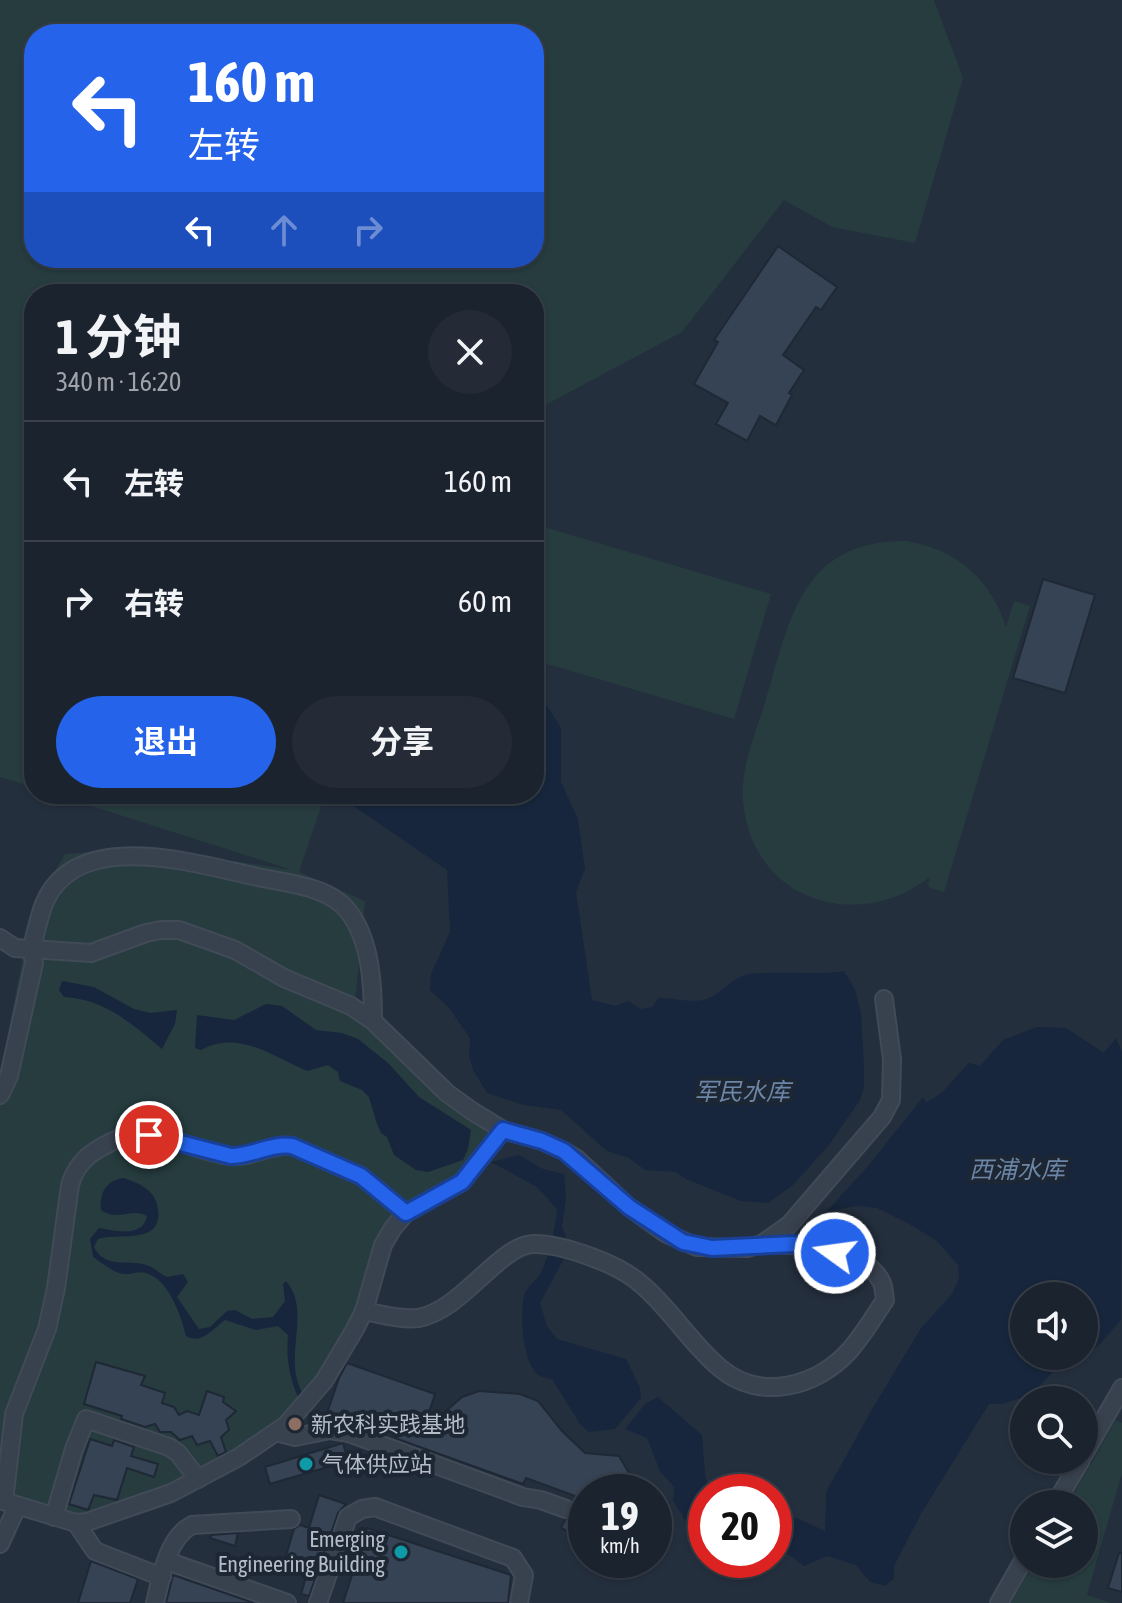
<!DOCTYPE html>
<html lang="zh">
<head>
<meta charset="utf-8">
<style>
	body { margin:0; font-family:"Asap Condensed","Noto Sans SC",sans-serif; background:#242b36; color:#f1f3f6; height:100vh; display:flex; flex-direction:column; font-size:30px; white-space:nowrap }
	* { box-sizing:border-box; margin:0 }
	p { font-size:26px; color:#a0a4aa }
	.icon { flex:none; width:44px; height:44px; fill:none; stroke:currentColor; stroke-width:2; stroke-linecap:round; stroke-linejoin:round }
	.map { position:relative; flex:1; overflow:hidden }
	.panel { position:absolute; left:24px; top:284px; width:520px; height:520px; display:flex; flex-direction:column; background:#1b232e; border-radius:32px; box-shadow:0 2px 6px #0004,0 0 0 2px #39404a }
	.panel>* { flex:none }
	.guide { position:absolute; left:24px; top:24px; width:520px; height:244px; border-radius:32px; box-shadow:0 2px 6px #0004,0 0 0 2px #39404a; background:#2563eb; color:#fff; overflow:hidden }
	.controls { position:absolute; left:1010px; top:1282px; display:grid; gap:16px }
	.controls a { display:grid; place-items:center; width:88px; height:88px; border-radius:50%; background:#1b232e; box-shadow:0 2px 6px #0004,0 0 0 2px #39404a; font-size:40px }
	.speed { position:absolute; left:568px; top:1474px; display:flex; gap:16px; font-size:40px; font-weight:700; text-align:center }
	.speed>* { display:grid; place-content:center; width:104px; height:104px; border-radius:50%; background:#1b232e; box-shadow:0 2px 6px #0004,0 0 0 2px #39404a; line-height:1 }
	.speed small { font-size:20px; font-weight:400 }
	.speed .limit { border:12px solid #d22; background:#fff; color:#111 }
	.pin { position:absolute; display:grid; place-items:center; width:68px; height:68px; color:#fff; margin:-34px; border:4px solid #fff; border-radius:50%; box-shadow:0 2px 8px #0007 }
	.me { position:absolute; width:88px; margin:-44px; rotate:284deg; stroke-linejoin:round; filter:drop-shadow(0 0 6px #0008) }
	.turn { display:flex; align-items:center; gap:28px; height:168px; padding:0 32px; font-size:36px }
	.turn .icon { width:104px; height:104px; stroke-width:2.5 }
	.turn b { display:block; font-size:56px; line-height:68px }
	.lanes { display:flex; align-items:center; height:76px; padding:0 32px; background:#0003; justify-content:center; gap:40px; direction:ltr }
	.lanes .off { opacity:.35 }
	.round { display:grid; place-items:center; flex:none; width:84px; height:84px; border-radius:42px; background:#242b36 }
	.overview { display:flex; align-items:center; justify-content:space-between; height:136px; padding:0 32px }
	h1 { font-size:48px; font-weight:700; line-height:60px }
	.action { display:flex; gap:16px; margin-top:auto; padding:16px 32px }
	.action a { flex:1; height:92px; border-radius:48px; background:#2563eb; color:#fff; font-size:32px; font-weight:700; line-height:92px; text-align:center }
	.action a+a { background:#242b36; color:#f1f3f6 }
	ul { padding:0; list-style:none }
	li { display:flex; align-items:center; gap:24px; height:120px; padding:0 32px; border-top:2px solid #39404a }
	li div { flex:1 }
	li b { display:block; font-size:30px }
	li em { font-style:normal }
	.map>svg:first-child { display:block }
	.green { fill:#263c3f; fill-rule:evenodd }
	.water { fill:#17263c; fill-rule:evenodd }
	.building { fill:#364354; stroke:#1f2835; stroke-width:2 }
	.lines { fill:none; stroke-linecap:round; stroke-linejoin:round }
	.minor-casing { stroke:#414a57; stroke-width:20 }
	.minor { stroke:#38414e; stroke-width:16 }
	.route-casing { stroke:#184099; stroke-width:20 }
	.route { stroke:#2563eb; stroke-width:14 }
	.education-dot { fill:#8d6e63; stroke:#1d2633; stroke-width:3 }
	.culture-dot { fill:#0f9aa8; stroke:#1d2633; stroke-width:3 }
	.labels { text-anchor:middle; stroke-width:8; stroke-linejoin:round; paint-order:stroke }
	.poi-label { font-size:22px; fill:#b4bcc9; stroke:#1d2633; text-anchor:start }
	.water-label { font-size:24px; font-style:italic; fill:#6d86a8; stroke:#1d2633 }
</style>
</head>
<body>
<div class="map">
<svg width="1122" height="1603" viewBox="0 0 1122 1603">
	<rect width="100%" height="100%" fill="#242f3e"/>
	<g class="green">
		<path d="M0 0H934L963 78 915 243 832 227 784 200 682 332 534 411V294H34V787L0 777ZM34 34H534V258H34Z"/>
		<path d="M534 524 771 594 734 719 534 660Z"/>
		<path d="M906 541C956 549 991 579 1006 627L1014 601 1030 606 944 892 928 887 930 877C860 932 757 903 744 809 738 773 754 737 765 703 789 622 800 540 906 541Z"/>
		<path d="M54 794H325L299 872 365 901 355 1002 466 1100 499 1144 393 1230 370 1314 273 1446 89 1524 0 1505V1074L32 911 65 854 150 848 292 870Z"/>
		<path d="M1116 1420 1122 1423V1473L1087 1595 1111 1603H1011L1033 1564H1084V1504H1068Z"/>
	</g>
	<g class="water">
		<path d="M534 685 561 728V782L578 819 585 869 576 892 592 1000 616 1006 628 1001 641 1009 652 1007 658 998C673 997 691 1004 707 999 722 993 733 976 750 974 782 970 812 976 844 971L855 989 861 1014 864 1065V1087L860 1100 829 1145 803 1174 793 1185 768 1203 741 1201 686 1179 676 1172 645 1170 629 1158 607 1151 561 1110 524 1105 487 1093 473 1070 469 1056 470 1038 449 1008 430 990 431 974 450 932 447 870 336 794H534Z"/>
		<path d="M62 981 94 987 134 1009 150 1013 177 1010 175 1024 162 1049C132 1024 105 999 64 997L59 990Z"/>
		<path d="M266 1004 282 1006 316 1030 342 1033 358 1039 388 1063 419 1097 471 1130 468 1149 463 1160 428 1172 416 1170 394 1155 387 1137 381 1133 377 1124 369 1097 362 1090 340 1081 338 1072 328 1065 307 1071C274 1057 238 1029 201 1050L195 1048 197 1015 234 1020Z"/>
		<path d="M1037 1027 1066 1028 1104 1053 1116 1038 1122 1052 1121 1320 1099 1345 1068 1370 1053 1372 1030 1395 1002 1404H989L922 1512 894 1566V1578L885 1586 870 1582 856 1565 827 1556 804 1566 784 1551 774 1554V1515L790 1520 797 1518 825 1531 826 1492 871 1411 921 1328 951 1295 959 1279 958 1265 937 1241 911 1225 877 1208 857 1206 827 1211 868 1166 923 1097 926 1102C947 1093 952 1079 969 1063L980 1066 1003 1040ZM1024 1296H1084V1356H1024Z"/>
		<path d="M519 1155 543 1169 564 1174 566 1199 562 1227 568 1242 566 1255 540 1303 547 1326 557 1339 626 1359 640 1388 641 1398 615 1429 589 1432 580 1424 552 1379C548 1378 543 1378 540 1376 522 1366 519 1311 525 1293 528 1286 536 1281 540 1274 549 1259 556 1225 557 1209L537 1187 491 1162Z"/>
		<path d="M123 1178C137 1182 153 1189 157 1204 167 1247 119 1232 98 1239L94 1247C105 1270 129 1258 149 1266 156 1269 160 1274 167 1277L183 1274 188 1282 177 1297 199 1329 210 1327 227 1311 235 1310 252 1319 273 1317 285 1301 283 1284 286 1281C313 1313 281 1357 303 1394L298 1397C289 1376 286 1357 288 1335L278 1326 256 1330 225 1320C213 1329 201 1345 186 1336 181 1315 169 1280 146 1273 139 1271 134 1274 127 1274 115 1275 103 1263 93 1257L90 1239 99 1228C116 1231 143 1238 147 1216 132 1207 117 1222 101 1210 99 1193 106 1181 123 1178Z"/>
		<path d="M658 1397 702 1435 705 1474 709 1492H706V1545C694 1540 682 1513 673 1501L674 1487 660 1471 647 1438 625 1429 645 1404Z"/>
	</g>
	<g class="building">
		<path d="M778 246 837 287 821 310 816 307 783 355 804 370 789 393 792 395 776 425 760 416 747 441 716 424 728 403 694 384 718 342 714 340Z"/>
		<path d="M1043 579 1095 595 1065 693 1013 678Z"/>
		<path d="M96 1362 145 1376 141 1385 165 1393 162 1403 174 1407 179 1415 187 1411 199 1415 207 1391 224 1397 223 1402 236 1411 226 1420 229 1430 221 1437 226 1452 218 1456 210 1441 197 1445 192 1436 180 1440 171 1432H160L155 1424 145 1427 121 1419 122 1416 84 1404Z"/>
		<path d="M347 1363 435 1394 423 1431 462 1397 479 1391 520 1394 538 1401 562 1431 585 1453 619 1456 640 1492H586V1500L526 1478 523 1484 353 1423 326 1416 339 1378Z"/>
		<path d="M90 1439 112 1446 114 1440 134 1447 131 1456 158 1464 154 1477 127 1468 117 1500 94 1495 88 1510 69 1504Z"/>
		<path d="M343 1443 348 1461 270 1484 265 1467Z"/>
		<path d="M319 1495 346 1504 338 1513 309 1596 301 1594 309 1567 285 1559 294 1529 300 1525 309 1528Z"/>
		<path d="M573 1517 586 1524 580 1537 561 1528 565 1520Z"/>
		<path d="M367 1528 511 1575 508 1603H343Z"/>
		<path d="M238 1533 235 1546 210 1538 211 1535Z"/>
		<path d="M1119 1553H1122V1592L1108 1588Z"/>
		<path d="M91 1561 138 1579 130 1603H78Z"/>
		<path d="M173 1575 254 1603H166Z"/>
	</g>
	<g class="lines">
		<defs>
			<g id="minor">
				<path d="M0 938 15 948 91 953 146 933 161 930H179L235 950 284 978 351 1006 373 1021 447 1093 472 1111 503 1130 542 1141 564 1151 577 1159 629 1207 665 1233 697 1247 747 1248 762 1244 789 1225 882 1117 891 1100 892 1059 884 999"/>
				<path d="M0 1095 9 1076 34 963C30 946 36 932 40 916 64 824 189 862 253 876 283 883 328 885 348 911 371 940 373 985 373 1021"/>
				<path d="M364 1311C380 1314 401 1320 418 1318 462 1311 500 1244 534 1244 563 1244 619 1264 641 1284 671 1309 690 1343 720 1368 760 1402 817 1387 850 1350 863 1335 874 1317 885 1300 884 1294 884 1286 881 1281 864 1248 794 1244 762 1244"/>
				<path d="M276 1432 295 1437 330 1430 349 1433 523 1497 541 1500 566 1509"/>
				<path d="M1084 1454 1122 1388"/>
				<path d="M0 1500 76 1523 87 1522 171 1493 239 1457 286 1425 324 1381 355 1329 364 1311 383 1245 393 1228 406 1213 462 1182 503 1130"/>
				<path d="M4 1501 14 1414 47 1329 56 1288 70 1185C75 1168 84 1157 100 1148 148 1117 183 1150 231 1156 252 1158 271 1143 292 1146L361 1176 406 1213"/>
				<path d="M1055 1504 1081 1460"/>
				<path d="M54 1517 74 1449 86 1419 169 1447 178 1453 198 1479"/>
				<path d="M76 1523 95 1551 162 1577"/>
				<path d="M0 1544 17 1507"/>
				<path d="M167 1561 287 1603"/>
				<path d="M155 1603C161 1578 167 1538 192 1525L291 1519"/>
				<path d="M318 1603 348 1517 362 1509 375 1507 513 1558 524 1575 519 1603"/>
				<path d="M999 1603 1024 1559"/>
			</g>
		</defs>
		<use href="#minor" class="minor-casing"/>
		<use href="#minor" class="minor"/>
	</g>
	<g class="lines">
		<defs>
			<path id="route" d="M149 1135 231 1156C252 1156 271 1143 292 1146L361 1176 406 1213 462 1182 503 1130 542 1141 564 1151 629 1207 683 1242 712 1248 794 1244 835 1253"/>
		</defs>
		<use href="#route" class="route-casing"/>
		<use href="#route" class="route"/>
	</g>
	<circle class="education-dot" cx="295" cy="1424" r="8"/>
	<g class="culture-dot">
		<circle cx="306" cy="1464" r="8"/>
		<circle cx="401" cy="1552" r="8"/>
	</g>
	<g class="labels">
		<g class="poi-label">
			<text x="311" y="1432">新农科实践基地</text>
			<text x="322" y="1472">气体供应站</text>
			<text x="385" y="1547" text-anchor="end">Emerging<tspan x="385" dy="25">Engineering Building</tspan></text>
		</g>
		<g class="water-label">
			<text x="742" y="1100">军民水库</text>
			<text x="1017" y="1178">西浦水库</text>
		</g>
	</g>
</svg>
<div class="controls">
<a><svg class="icon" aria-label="sound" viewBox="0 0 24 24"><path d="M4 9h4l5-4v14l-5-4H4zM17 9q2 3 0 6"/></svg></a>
<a><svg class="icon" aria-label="search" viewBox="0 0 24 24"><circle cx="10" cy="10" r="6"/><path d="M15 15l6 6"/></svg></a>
<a><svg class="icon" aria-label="layers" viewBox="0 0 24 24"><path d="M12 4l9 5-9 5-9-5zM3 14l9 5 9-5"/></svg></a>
</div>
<div class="speed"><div>19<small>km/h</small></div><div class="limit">20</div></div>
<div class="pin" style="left:149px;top:1135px;background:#d93025"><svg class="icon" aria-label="arrive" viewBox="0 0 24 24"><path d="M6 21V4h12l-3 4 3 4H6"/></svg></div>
<svg class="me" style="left:835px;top:1253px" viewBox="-20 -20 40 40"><circle r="17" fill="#2563eb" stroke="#fff" stroke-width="3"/><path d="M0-11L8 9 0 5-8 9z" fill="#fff"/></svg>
<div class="guide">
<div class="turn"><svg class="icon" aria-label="left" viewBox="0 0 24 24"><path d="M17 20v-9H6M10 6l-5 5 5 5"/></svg><div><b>160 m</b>左转</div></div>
<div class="lanes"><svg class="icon" aria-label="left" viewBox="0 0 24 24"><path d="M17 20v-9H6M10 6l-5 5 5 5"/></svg><svg class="icon off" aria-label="ahead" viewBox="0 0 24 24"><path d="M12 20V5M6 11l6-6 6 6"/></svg><svg class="icon off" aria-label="right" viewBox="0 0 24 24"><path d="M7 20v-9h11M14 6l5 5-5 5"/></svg></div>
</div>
<section class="panel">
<div class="overview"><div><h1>1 分钟</h1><p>340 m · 16:20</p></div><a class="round"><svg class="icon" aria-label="close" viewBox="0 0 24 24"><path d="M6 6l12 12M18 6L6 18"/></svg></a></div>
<ul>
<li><svg class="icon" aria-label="left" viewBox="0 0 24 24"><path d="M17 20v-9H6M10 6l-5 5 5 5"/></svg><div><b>左转</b></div><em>160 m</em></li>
<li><svg class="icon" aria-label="right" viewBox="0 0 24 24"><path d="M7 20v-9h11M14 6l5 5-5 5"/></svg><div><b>右转</b></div><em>60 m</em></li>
</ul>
<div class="action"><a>退出</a><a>分享</a></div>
</section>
</div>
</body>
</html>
